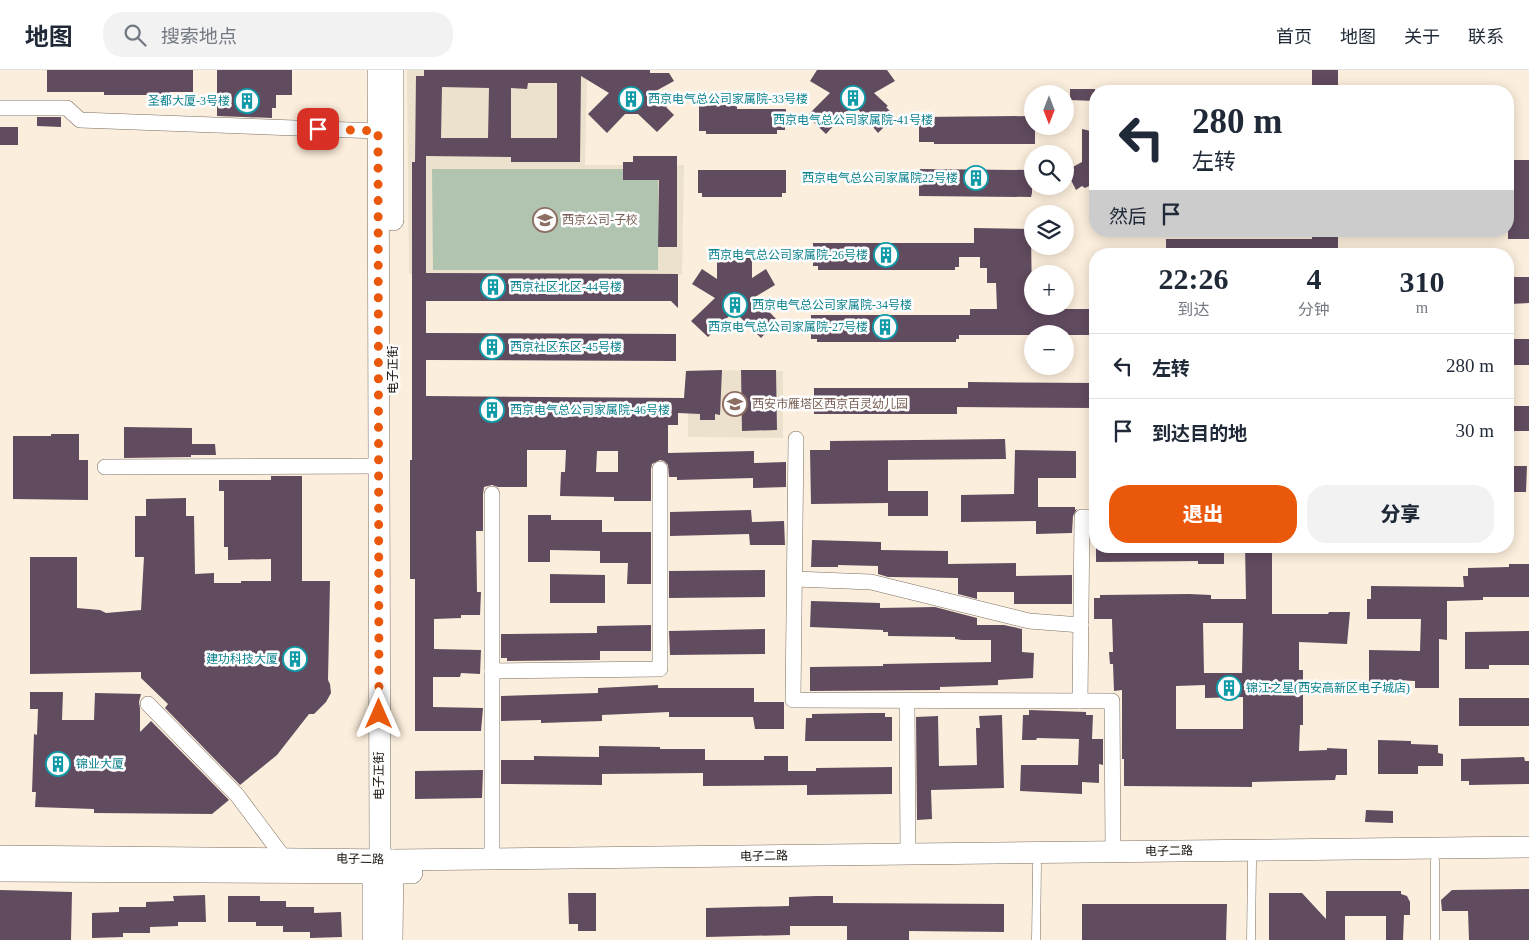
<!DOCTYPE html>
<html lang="zh">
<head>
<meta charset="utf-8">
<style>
	body { margin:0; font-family:"Times New Roman","Noto Sans SC",serif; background:#f2f2f3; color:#1f2937; height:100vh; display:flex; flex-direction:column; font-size:19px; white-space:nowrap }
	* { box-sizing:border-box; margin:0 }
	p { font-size:16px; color:#747a83 }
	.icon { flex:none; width:28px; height:28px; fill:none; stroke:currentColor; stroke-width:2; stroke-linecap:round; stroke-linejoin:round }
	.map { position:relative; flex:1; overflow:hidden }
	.panel { position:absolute; left:1089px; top:178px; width:425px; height:305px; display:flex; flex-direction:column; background:#fff; border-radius:20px; box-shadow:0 2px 12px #0003 }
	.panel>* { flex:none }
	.top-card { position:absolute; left:1089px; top:15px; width:425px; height:152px; border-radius:20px; box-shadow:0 2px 12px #0003; background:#fff; color:#1f2937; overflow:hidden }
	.needle { width:32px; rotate:180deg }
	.controls { position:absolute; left:1024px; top:15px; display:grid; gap:10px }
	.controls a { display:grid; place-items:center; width:50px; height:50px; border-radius:50%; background:#fff; box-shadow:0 2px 12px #0003; font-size:25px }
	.pin { position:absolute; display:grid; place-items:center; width:42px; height:42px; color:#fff; margin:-21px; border-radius:10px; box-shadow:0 2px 8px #0006 }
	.me { position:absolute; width:55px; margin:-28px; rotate:0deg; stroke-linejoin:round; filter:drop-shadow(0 0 4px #0008) }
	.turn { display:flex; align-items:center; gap:18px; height:105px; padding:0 20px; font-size:22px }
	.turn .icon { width:65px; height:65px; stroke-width:2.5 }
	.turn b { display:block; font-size:35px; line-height:42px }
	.then { display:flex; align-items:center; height:48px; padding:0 20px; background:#0003; gap:10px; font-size:19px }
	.eta { display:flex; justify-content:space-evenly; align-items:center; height:85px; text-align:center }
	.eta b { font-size:30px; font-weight:800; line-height:35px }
	.cta { display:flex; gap:10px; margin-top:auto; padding:10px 20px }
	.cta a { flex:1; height:58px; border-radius:20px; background:#ea580c; color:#fff; font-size:20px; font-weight:800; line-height:58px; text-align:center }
	.cta a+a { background:#f2f2f3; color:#1f2937 }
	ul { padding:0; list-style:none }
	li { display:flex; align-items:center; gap:15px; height:65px; padding:0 20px; border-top:1px solid #e0e1e3 }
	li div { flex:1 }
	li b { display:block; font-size:19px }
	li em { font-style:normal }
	header { display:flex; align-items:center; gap:30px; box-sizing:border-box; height:70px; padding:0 25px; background:#fff; border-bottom:1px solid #e0e1e3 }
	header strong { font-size:24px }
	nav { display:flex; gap:28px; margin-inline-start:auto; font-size:18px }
	.search { width:350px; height:45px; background:#f2f2f3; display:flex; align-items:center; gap:12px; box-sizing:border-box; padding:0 18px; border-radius:20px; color:#747a83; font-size:19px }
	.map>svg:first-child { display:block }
	.education { fill:#ebe1cc }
	.green { fill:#b1c4b0 }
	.building { fill:#614b5f; fill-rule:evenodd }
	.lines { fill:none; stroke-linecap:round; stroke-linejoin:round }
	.lane-casing { stroke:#7b6f5f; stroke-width:9 }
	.street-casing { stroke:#7b6f5f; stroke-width:16 }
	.secondary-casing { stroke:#7b6f5f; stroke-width:22 }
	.lane { stroke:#fff; stroke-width:8 }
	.street { stroke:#fff; stroke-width:15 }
	.secondary { stroke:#fff; stroke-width:21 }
	.route { stroke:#ea580c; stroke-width:9; stroke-dasharray:0 16.2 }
	.labels { text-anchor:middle; stroke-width:5; stroke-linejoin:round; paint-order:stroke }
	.culture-label { font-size:12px; fill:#0d838f; stroke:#fdfdfd; text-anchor:start }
	.education-label { font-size:12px; fill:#785e54; stroke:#fdfdfd; text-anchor:start }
	.street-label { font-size:12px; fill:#16110b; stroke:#fdfdfd }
</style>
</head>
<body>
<header>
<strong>地图</strong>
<div class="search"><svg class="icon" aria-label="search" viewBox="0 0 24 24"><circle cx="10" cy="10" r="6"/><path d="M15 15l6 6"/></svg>搜索地点</div>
<nav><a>首页</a><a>地图</a><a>关于</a><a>联系</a></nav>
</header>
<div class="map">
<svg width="1529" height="870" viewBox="0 0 1529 870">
	<rect width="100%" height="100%" fill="#fceedc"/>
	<g class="education">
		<path d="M407 0H587L585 95H684L682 205 409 204Z"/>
		<path d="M688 300 783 301V368L688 367Z"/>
	</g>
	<path class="green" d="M432 99H658V200H433Z"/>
	<g class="building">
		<path d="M47 0H193V22H170V25H104V22H47Z"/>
		<path d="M217 0H292V25H276V38H272V48L217 46Z"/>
		<path d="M424 0H650V3H669L674 11 654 22 667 36 666 37 674 45 657 62 638 44H625L607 63 588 44 609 23 581 6 580 92H511V87L426 86V203L678 204V238L671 231H426V263L676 264V291L426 290V326L684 328 686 301 722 300 720 345 715 344V350H700V344L678 343V355H668V383L754 381V393L786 392V417L753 418V408L677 410V407H669L668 395 664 391 660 390 652 394 651 399V431H614V427L560 426 561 402H565L566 380H527V417H498L492 415 484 417 483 424V461H476L477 522H481L480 545H461V548L434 549V579L481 580 480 604 461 603 460 607H433V637L483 638 481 661H415V509H410V390H412V92H415L416 6H424ZM528 13H557V68H511V18L527 19ZM442 17 489 18 488 68H441ZM597 381H618V402H596Z"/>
		<path d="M817 0H887L895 11 874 23 888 36 886 37 895 46 878 63 857 38 847 41 826 64 807 46 830 23 810 11Z"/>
		<rect x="1312" y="0" width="26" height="21"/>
		<path d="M1070 19H1095V31L1070 30Z"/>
		<path d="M699 35H737V39H786L785 60H777V64H706V61H699Z"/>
		<path d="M1032 46V56H1035V74H934V72H919V47Z"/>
		<path d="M37 47H61V57L37 56Z"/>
		<rect x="0" y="57" width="18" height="18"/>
		<path d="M1082 59 1095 62V108L1091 111V115L1085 118 1082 116 1076 120 1069 106V99L1082 92Z"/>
		<path d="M633 86H677V177H658L659 110H623V92H633Z"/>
		<rect x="1508" y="90" width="21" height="79"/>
		<path d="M919 99 1032 100V123L1031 127 919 126Z"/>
		<path d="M698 100H786V123H782V127H702V123H698Z"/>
		<path d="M974 158 1031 159 1032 239H1095V265H959V269H956V272H817V269H811V245H970V239H997L996 213H987V198H980V187H959V197H955V200H818V196H813V173H974Z"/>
		<path d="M1312 163H1338V184H1166V169H1312Z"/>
		<path d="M723 188H752V208L766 199 775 215 755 227 777 250 761 268 734 241 726 249H723V252L708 267 691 251 715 228 692 214 702 199 717 209V190H723Z"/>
		<path d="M1508 207H1529V233L1508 234Z"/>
		<rect x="1508" y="269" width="21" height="26"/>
		<path d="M741 300H776L777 360 742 361Z"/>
		<path d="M968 312 1095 313V338L957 337V344H814V318H968Z"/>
		<rect x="1508" y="336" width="21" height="25"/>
		<path d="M124 357 192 358V374H215L216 385H191V387L124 388Z"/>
		<path d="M51 364H79V390H88V430L13 429V366H51Z"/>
		<path d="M1005 369 1006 389 888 390V421H928V446H888V433L811 434 810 380H830V371Z"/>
		<path d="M1015 380 1076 381V408H1038V437H1075V440L1077 439 1073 446 1072 463 1036 464V451L961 452V425L1014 424Z"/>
		<path d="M1508 396H1527L1526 422H1508Z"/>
		<path d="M271 406H302V511H330L328 610 330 614 331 623 326 632 314 644H309L277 685 240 715 165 638 168 634 141 608V602L30 604V487H77V538L100 540 106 543 141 540 144 487H135V446H146V429L186 428V446H194L195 504 214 503V513H241V511H271V489L228 490V477H224V421H219V410H271Z"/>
		<path d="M751 440 752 452 784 451 785 475H750L749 464 670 466V442Z"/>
		<path d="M528 445H551V450H602V462H651V514H627L628 493H600V481L550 480V492H528Z"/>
		<path d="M812 470 881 472V480L948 481V494L1016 493V506L1072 505V534H1014V522H977V529L958 524V508L888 507 878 504V496L838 495V497H811Z"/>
		<path d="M1096 476H1224V494H1198V491L1096 492Z"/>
		<path d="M1245 476H1272V544H1328L1329 542H1350L1347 574 1299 572V600H1303V655H1300L1299 681 1327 680V678L1347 679V705H1336L1335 710 1252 712V717L1124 716V689H1122V620L1114 621 1113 594H1110L1109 582H1113L1112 549H1094V528H1100V525L1189 524 1211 525V529H1246ZM1203 553H1243L1242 603H1204ZM1205 615V628L1243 627V659H1176V616Z"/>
		<path d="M1509 494H1529V527H1483V530L1447 531V570L1439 569V618H1415V611L1393 610V618L1369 617V580L1420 581 1421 549H1367V529H1371V516L1464 517 1463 506H1468V498L1509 497Z"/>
		<path d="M765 500V527L669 528V501Z"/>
		<path d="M550 504 605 505V533H550Z"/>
		<path d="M811 531 880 533V538L935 537 977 548V555H1004L1022 559V582L1034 583 1033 608 998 610V615L940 617V620L810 621V597L883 596V594L991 592V570H962L955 569V567L888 566V562H883V560L810 557Z"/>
		<path d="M651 555V581H600V590L507 591V588H501V564L597 563V556Z"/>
		<path d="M765 559V584L670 585 669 561Z"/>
		<path d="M1529 561V595H1489V599H1465V562Z"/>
		<path d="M658 615V618H754V632H784V659H755L753 647H669V642L602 645V651L541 653V650L501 651V626L598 623V618Z"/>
		<path d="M30 622H63L62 650H94L95 623 141 624 139 632 140 639V662L151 651 229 730 212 744 94 743V739L35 737 36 722H32L34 664 37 665 38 639H30Z"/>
		<rect x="1459" y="628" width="70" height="28"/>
		<path d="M1029 640 1086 642V645H1093L1092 669H1103V695L1099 694V713L1082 712V724L1020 721 1021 695H1078L1079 669 1037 668 1036 670H1022L1023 645H1029Z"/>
		<path d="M870 643H885V647H892V671H805L806 648H812V644Z"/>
		<path d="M1002 645 1004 718 931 720 932 749 917 750 916 647 938 646 939 696 977 695 976 658H980L979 646Z"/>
		<path d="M1378 670 1411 671V674L1438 675V683L1443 684V696H1418V704H1378Z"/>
		<path d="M599 676 660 677V679H705V690H764V686H788V701H816V698L892 697V724L807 725V715L703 716V703L602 704V715L501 714V690H534V686L599 687Z"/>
		<path d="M1524 687 1525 691H1529V714L1469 715V711H1461V689Z"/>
		<path d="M483 700 482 728 415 729V701Z"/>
		<path d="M1366 740 1393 741V753L1365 752Z"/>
		<path d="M1529 819V870H1469L1468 841H1442L1441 830 1452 820Z"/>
		<path d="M0 820 72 822 71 870H0Z"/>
		<path d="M1326 821H1401V824L1407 826 1410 832V845H1404L1403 870H1386V846H1345V870H1269V823H1302L1326 849Z"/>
		<path d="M568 823H596V861H578V854H569Z"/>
		<path d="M205 825 206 852H178V856L150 857V863H123V867L92 868V843L119 842V837H146V832L174 831 173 826Z"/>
		<path d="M228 826H260V831H286V837H314V843L341 842 342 867 310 868V862H283V856H256V852H228Z"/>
		<path d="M816 826H833V833L1004 834V862L909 861V870H847V856H790V865L706 867V838L789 836V827Z"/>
		<path d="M1082 834H1227L1226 870H1082Z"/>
	</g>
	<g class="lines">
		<defs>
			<g id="lane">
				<path d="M1036 870 1037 795"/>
				<path d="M1251 870 1252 792"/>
				<path d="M1435 870V791"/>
			</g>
			<g id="street">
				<path d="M0 38H67L80 50 378 61"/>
				<path d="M796 369 793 630 1112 631 1113 781"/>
				<path d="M105 397 379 396"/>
				<path d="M795 509 871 512 1029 551 1081 555"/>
				<path d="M492 601 660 599V399"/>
				<path d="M907 631 908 784"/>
				<path d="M1080 631 1082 447H1095"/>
				<path d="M148 634 237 725 284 788"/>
				<path d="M492 789V424"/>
			</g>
			<g id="secondary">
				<path d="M393 150V0"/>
				<path d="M0 786 393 790 1529 777"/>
				<path d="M0 801 412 803"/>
				<path d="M373 870V804L380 789 378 0"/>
				<path d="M392 870 393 790"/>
			</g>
		</defs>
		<use href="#lane" class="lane-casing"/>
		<use href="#street" class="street-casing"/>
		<use href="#secondary" class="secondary-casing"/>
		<use href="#lane" class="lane"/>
		<use href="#street" class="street"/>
		<use href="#secondary" class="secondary"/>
	</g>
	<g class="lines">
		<path class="route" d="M318 59 378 61 379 644"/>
	</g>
	<defs>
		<symbol id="building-ring" viewBox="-11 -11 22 22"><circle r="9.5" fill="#fdfdfd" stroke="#0f9aa8" stroke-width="1.5"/><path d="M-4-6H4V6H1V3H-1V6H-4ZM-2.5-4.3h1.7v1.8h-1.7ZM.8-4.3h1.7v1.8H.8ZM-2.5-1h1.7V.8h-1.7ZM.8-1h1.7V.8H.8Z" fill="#0f9aa8"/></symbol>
		<symbol id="school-ring" viewBox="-11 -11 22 22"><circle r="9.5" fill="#fdfdfd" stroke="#8d6e63" stroke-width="1.5"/><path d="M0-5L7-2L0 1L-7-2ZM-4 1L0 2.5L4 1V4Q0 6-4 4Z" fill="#8d6e63"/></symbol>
	</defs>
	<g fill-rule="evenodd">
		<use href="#building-ring" x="839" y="14" width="28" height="28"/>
		<use href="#building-ring" x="617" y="15" width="28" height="28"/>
		<use href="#building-ring" x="233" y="17" width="28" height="28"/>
		<use href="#building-ring" x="962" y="94" width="28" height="28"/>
		<use href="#school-ring" x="531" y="136" width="28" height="28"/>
		<use href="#building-ring" x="872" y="171" width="28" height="28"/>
		<use href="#building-ring" x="479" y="203" width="28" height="28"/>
		<use href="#building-ring" x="721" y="221" width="28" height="28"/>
		<use href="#building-ring" x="871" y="243" width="28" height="28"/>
		<use href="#building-ring" x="478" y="263" width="28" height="28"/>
		<use href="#school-ring" x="721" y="320" width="28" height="28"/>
		<use href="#building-ring" x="478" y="326" width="28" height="28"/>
		<use href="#building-ring" x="281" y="575" width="28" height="28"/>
		<use href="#building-ring" x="1215" y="604" width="28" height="28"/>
		<use href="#building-ring" x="44" y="680" width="28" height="28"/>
	</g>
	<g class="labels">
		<g class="culture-label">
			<text x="648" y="33">西京电气总公司家属院-33号楼</text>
			<text x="230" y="35" text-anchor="end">圣都大厦-3号楼</text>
			<text x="853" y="54" text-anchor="middle">西京电气总公司家属院-41号楼</text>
			<text x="958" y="112" text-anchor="end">西京电气总公司家属院22号楼</text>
			<text x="868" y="189" text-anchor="end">西京电气总公司家属院-26号楼</text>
			<text x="510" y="221">西京社区北区-44号楼</text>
			<text x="752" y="239">西京电气总公司家属院-34号楼</text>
			<text x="868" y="261" text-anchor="end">西京电气总公司家属院-27号楼</text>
			<text x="510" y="281">西京社区东区-45号楼</text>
			<text x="510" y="344">西京电气总公司家属院-46号楼</text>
			<text x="278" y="593" text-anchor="end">建功科技大厦</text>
			<text x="1246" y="622">锦江之星(西安高新区电子城店)</text>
			<text x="76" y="698">锦业大厦</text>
		</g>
		<g class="education-label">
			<text x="562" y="154">西京公司-子校</text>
			<text x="752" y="338">西安市雁塔区西京百灵幼儿园</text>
		</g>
		<g class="street-label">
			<text transform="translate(393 300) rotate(-90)" y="4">电子正街</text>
			<text transform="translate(379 706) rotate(-90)" y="4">电子正街</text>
			<text transform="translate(1169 781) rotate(-1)" y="4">电子二路</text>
			<text transform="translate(764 786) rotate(-1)" y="4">电子二路</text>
			<text transform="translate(360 789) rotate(1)" y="4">电子二路</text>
		</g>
	</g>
</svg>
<div class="controls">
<a><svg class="needle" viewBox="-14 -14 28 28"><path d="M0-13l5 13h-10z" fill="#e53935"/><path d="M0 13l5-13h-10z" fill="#747a83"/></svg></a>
<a><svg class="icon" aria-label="search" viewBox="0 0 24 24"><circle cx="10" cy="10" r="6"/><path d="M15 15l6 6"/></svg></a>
<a><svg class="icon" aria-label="layers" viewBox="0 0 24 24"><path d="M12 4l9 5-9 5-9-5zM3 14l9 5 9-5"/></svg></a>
<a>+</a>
<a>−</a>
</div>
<div class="pin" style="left:318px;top:59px;background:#d93025"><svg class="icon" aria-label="arrive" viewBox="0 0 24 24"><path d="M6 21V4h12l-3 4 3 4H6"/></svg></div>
<svg class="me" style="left:379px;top:644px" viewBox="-20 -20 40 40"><path d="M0-17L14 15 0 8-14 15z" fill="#ea580c" stroke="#fff" stroke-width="4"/></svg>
<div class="top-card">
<div class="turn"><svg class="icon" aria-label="left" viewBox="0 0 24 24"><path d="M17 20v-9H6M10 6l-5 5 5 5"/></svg><div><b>280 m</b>左转</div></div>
<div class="then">然后<svg class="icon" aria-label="arrive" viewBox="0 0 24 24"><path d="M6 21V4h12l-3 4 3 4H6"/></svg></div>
</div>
<section class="panel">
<div class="eta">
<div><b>22:26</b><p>到达</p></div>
<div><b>4</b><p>分钟</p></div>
<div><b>310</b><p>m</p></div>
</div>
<ul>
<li><svg class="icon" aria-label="left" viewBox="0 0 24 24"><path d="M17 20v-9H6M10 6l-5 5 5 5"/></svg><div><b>左转</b></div><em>280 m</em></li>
<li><svg class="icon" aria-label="arrive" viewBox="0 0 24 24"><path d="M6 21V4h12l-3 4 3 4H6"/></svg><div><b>到达目的地</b></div><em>30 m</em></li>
</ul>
<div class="cta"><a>退出</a><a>分享</a></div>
</section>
</div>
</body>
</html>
